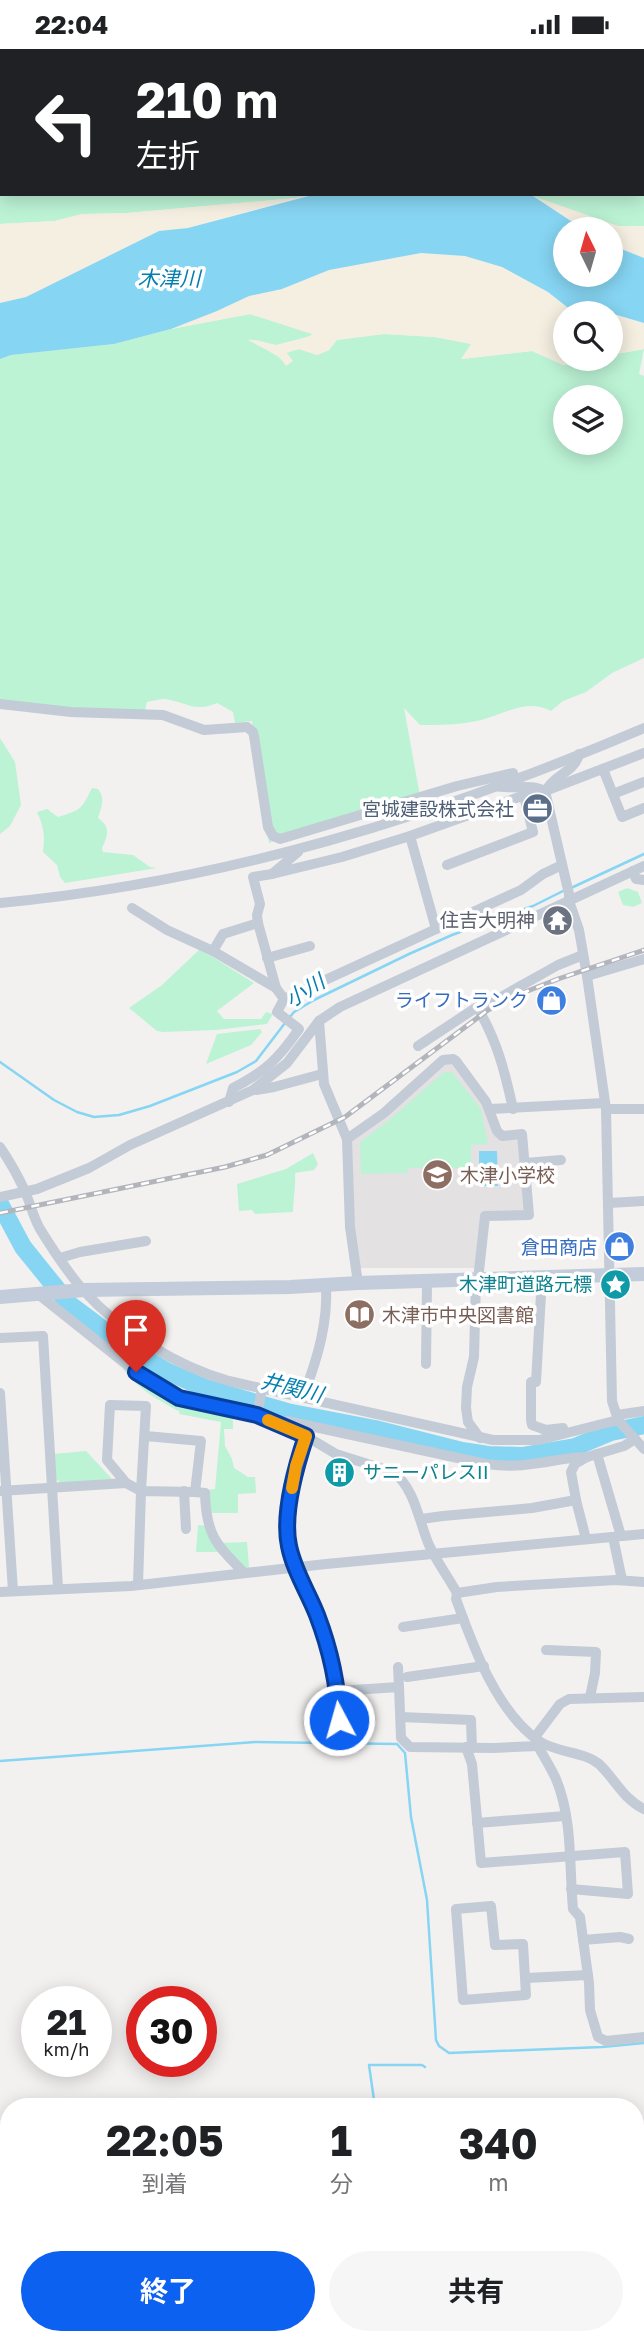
<!DOCTYPE html>
<html lang="ja">
<head>
<meta charset="utf-8">
<style>
	body { margin:0; font-family:"Golos Text","Noto Sans JP",sans-serif; background:#f6f6f6; color:#202124; height:100vh; display:flex; flex-direction:column; font-size:26px; white-space:nowrap }
	* { box-sizing:border-box; margin:0 }
	p { font-size:23px; color:#757577 }
	.icon { flex:none; width:38px; height:38px; fill:none; stroke:currentColor; stroke-width:2; stroke-linecap:round; stroke-linejoin:round }
	.map { position:relative; flex:1; overflow:hidden }
	.side { position:absolute; left:0px; top:2049px; width:644px; height:247px; display:flex; flex-direction:column; background:#fff; border-radius:28px 28px 0 0; box-shadow:0 4px 18px #0003 }
	.side>* { flex:none }
	.banner { position:absolute; left:0px; top:0px; width:644px; height:147px; box-shadow:0 4px 18px #0003; background:#202124; color:#fff; overflow:hidden }
	.needle { width:46px; rotate:355deg }
	.buttons { position:absolute; left:553px; top:168px; display:grid; gap:14px }
	.buttons a { display:grid; place-items:center; width:70px; height:70px; border-radius:50%; background:#fff; box-shadow:0 4px 18px #0003; font-size:35px }
	.speed { position:absolute; left:21px; top:1937px; display:flex; gap:14px; font-size:35px; font-weight:700; text-align:center }
	.speed>* { display:grid; place-content:center; width:91px; height:91px; border-radius:50%; background:#fff; box-shadow:0 4px 18px #0003; line-height:1 }
	.speed small { font-size:18px; font-weight:400 }
	.speed .limit { border:10px solid #d22; background:#fff; color:#111 }
	.pin { position:absolute; display:grid; place-items:center; width:60px; height:60px; color:#fff; margin:-72px -30px; border-radius:50% 50% 50% 0; rotate:-45deg; box-shadow:0 0 7px #0007 }
	.pin .icon { rotate:45deg }
	.me { position:absolute; width:77px; margin:-38px; rotate:354deg; stroke-linejoin:round; filter:drop-shadow(0 0 5px #0008) }
	.turn { display:flex; align-items:center; gap:24px; height:147px; padding:0 21px; font-size:32px }
	.turn .icon { width:91px; height:91px; stroke-width:2.5 }
	.turn b { display:block; font-size:49px; line-height:60px }
	.eta { display:flex; justify-content:space-evenly; align-items:center; height:119px; text-align:center }
	.eta b { font-size:42px; font-weight:700; line-height:49px }
	.action { display:flex; gap:14px; margin-top:auto; padding:14px 21px }
	.action a { flex:1; height:80px; border-radius:42px; background:#0c61f1; color:#fff; font-size:28px; font-weight:700; line-height:80px; text-align:center }
	.action a+a { background:#f6f6f6; color:#202124 }
	.status { display:flex; justify-content:space-between; align-items:center; height:49px; padding:0 35px; background:#fff; direction:ltr }
	.status svg { height:19px; fill:currentColor }
	.map>svg:first-child { display:block }
	.education { fill:#e4e1e2 }
	.green { fill:#bcf3d5; fill-rule:evenodd }
	.sand { fill:#f4efe0 }
	.water { fill:#86d5f3 }
	.lines { fill:none; stroke-linecap:round; stroke-linejoin:round }
	.stream { stroke:#86d5f3; stroke-width:2.5 }
	.river { stroke:#86d5f3; stroke-width:18 }
	.street { stroke:#c3cbd6; stroke-width:10 }
	.secondary { stroke:#c2ccda; stroke-width:14 }
	.rail-casing { stroke:#b2b5bb; stroke-width:5 }
	.rail { stroke:#fff; stroke-width:2.5; stroke-dasharray:8; stroke-linecap:butt }
	.route-casing { stroke:#083f9d; stroke-width:18 }
	.route { stroke:#0c61f1; stroke-width:12 }
	.slow { stroke:#f59e0b; stroke-width:12 }
	.labels { text-anchor:middle; stroke-width:7; stroke-linejoin:round; paint-order:stroke }
	.service-label { font-size:19px; fill:#4e5e75; stroke:#fff; text-anchor:end }
	.worship-label { font-size:19px; fill:#5b616d; stroke:#fff; text-anchor:end }
	.shop-label { font-size:19px; fill:#366cbe; stroke:#fff; text-anchor:end }
	.education-label { font-size:19px; fill:#785e54; stroke:#fff; text-anchor:start }
	.culture-label { font-size:19px; fill:#0d838f; stroke:#fff; text-anchor:end }
	.water-label { font-size:21px; font-style:italic; fill:#037faf; stroke:#fff }
</style>
</head>
<body>
<div class="status"><b>22:04</b><svg viewBox="0 0 49 12"><path d="M0 12V9h3v3zM5 12V6h3v6zM10 12V3h3v9zM15 12V0h3v12zM26 1h20v11H26zM47 4h2v5h-2z"/></svg></div>
<div class="map">
<svg width="644" height="2295" viewBox="0 0 644 2295">
	<rect width="100%" height="100%" fill="#f3f0f0"/>
	<path class="education" d="M445 1014 452 1015 485 1056 494 1086 520 1091 526 1160 520 1163 483 1164 477 1219H359L352 1166 350 1092Z"/>
	<g class="green">
		<path d="M642 44H644V177H618L526 145H642Z"/>
		<path d="M0 103 2 104V145H316L295 149 127 164 82 165 55 172 0 175Z"/>
		<path d="M250 265 315 286 276 296 255 291 257 296C269 301 279 310 292 312L286 304 299 300 317 306 329 301 336 291 384 285 435 288 471 295 462 310 532 302 564 316 595 315 604 310H611V306L644 300 639 325 644 327V609L612 624 586 643 563 652 551 662C525 648 502 667 477 672 458 676 439 676 420 676L404 659 420 747 269 794 252 672 235 674 233 663 217 654C193 664 187 653 165 650 159 650 153 652 147 653L145 662 48 660 0 653V310L10 306 114 295 171 280ZM565 348H611V394H565Z"/>
		<path d="M0 689 15 713 21 756 10 777 0 785Z"/>
		<path d="M92 739 98 740C106 750 101 759 98 769 111 778 108 787 102 799L103 803 133 806 150 818 157 819 65 834 60 828 57 816 43 803C45 787 44 778 37 763L47 760 58 768C81 761 81 761 92 739Z"/>
		<path d="M627 839 638 843 642 854 633 858 623 856 618 843Z"/>
		<path d="M200 900 254 934 217 962 224 970H261L266 963 273 965 267 975 216 981 163 983 157 982 129 959 162 936Z"/>
		<path d="M260 980 262 983 251 996 206 1015 217 985Z"/>
		<path d="M444 1023H452L481 1060 488 1095 471 1096V1119H408L407 1124 361 1125 360 1093 388 1072Z"/>
		<path d="M313 1104 318 1115 314 1121 295 1124C296 1138 293 1150 293 1163L255 1165 252 1161 239 1162 237 1135 286 1120Z"/>
		<path d="M122 1318 171 1350 253 1367 251 1371 233 1370V1380H224L225 1397 232 1410 234 1419 248 1428H255L256 1444 238 1445V1464H208L207 1441 215 1440 221 1373 179 1365 180 1363C157 1350 137 1340 122 1318Z"/>
		<path d="M86 1402 112 1430 61 1434 55 1429 53 1405Z"/>
		<path d="M198 1476 207 1477 220 1503H196Z"/>
		<path d="M247 1493 249 1519 243 1520 219 1494Z"/>
	</g>
	<g class="sand">
		<path d="M533 147 618 177H644V209L611 196V180H583Z"/>
		<path d="M295 149 188 179 159 182 26 248 0 254V175L55 172 82 165 127 164Z"/>
		<path d="M421 204 465 207 502 218 548 243 567 258 580 264H565V310H604L595 315 563 316 532 302 461 310 471 295 435 288 384 285 337 291 329 301 317 306 299 300 286 303 293 312 286 317C278 302 262 299 248 291 258 290 266 295 276 296 287 296 304 290 313 285L250 265 171 280 217 262 249 247 282 240 329 221Z"/>
		<path d="M607 263 644 274V300L611 306V264H600Z"/>
	</g>
	<g class="water">
		<path d="M316 145H526L533 147 583 180H565V226H611V196L644 209V274L607 263 580 264 567 258 548 243 502 218 465 207 421 204 329 221 282 240 249 247 217 262 171 280 114 295 11 306 0 310V254L26 248 159 182 188 179Z"/>
		<path d="M497 1102 498 1137H479V1102Z"/>
	</g>
	<g class="lines">
		<g class="stream">
			<path d="M221 0 222 2"/>
			<path d="M442 2V0"/>
			<path d="M571 839 644 805"/>
			<path d="M289 969 294 963 314 951 409 905 452 886 533 857 565 841"/>
			<path d="M0 1013 54 1051 77 1063 94 1068 119 1066 150 1057 237 1023 256 1012 285 974"/>
			<path d="M0 1712 255 1693 397 1695 405 1704 411 1768 427 1851 436 1991 439 1997 449 2004 602 1998 644 1994"/>
			<path d="M375 2058 369 2016H422L425 2018"/>
			<path d="M411 2287V2295"/>
		</g>
		<path class="river" d="M0 1155 23 1198 69 1255 128 1299 166 1322 205 1339 287 1363 375 1380 462 1402 488 1406 522 1407 575 1398 611 1383 644 1376"/>
		<g class="street">
			<path d="M436 2V0"/>
			<path d="M535 2 541 0"/>
			<path d="M612 2 619 0"/>
			<path d="M0 56 2 57"/>
			<path d="M0 77 2 78"/>
			<path d="M0 655 71 663 163 666 204 681 247 678 253 683 254 687 268 778 273 787 280 790 457 737 513 724"/>
			<path d="M603 720 622 768 644 759"/>
			<path d="M494 737C511 741 530 734 545 742L569 845V852L579 881 587 927 606 1060 612 1352 618 1371 644 1400"/>
			<path d="M547 740C555 725 575 723 579 705"/>
			<path d="M613 745 644 733"/>
			<path d="M410 787 436 880"/>
			<path d="M447 816 533 783 524 747"/>
			<path d="M633 822 636 830 644 831"/>
			<path d="M272 825 342 808 410 787 519 748 545 742 644 704"/>
			<path d="M0 854C224 833 438 767 644 679"/>
			<path d="M132 859 167 881 213 902 276 939 284 950"/>
			<path d="M213 902 223 885 258 874"/>
			<path d="M267 909 310 897"/>
			<path d="M587 927 644 910"/>
			<path d="M276 939 258 874 257 866 260 855 253 828 272 825 298 803"/>
			<path d="M477 958C497 991 505 1023 513 1060"/>
			<path d="M319 972 324 1035 347 1090 350 1178 358 1234"/>
			<path d="M418 997 477 958 485 957 558 916 583 906"/>
			<path d="M256 1041 274 1038 322 1025"/>
			<path d="M229 1053 233 1039C265 1023 279 1009 299 980L277 963 284 950 521 841 543 825 562 816"/>
			<path d="M490 1060 604 1054"/>
			<path d="M606 1060H644"/>
			<path d="M347 1090 384 1064 443 1011 453 1010 456 1012 486 1053 497 1082 502 1087 522 1085 529 1166 485 1167 478 1231"/>
			<path d="M0 1098C9 1111 17 1125 24 1140 30 1153 33 1168 40 1180 53 1201 68 1224 84 1242 120 1282 178 1318 229 1332L493 1391H539L618 1371"/>
			<path d="M526 1114 561 1111"/>
			<path d="M0 1148 37 1140 89 1119 130 1096 253 1041 287 1014 319 972 340 958 644 817"/>
			<path d="M609 1154 644 1152"/>
			<path d="M60 1209 80 1203 146 1192"/>
			<path d="M542 1228 536 1333H531V1371L532 1376 546 1381 563 1379"/>
			<path d="M476 1231 474 1308 467 1338 466 1359 468 1373 480 1389"/>
			<path d="M38 1245 136 1323 179 1349 257 1366 294 1380 336 1405 393 1423C415 1439 419 1473 429 1496 437 1513 448 1528 457 1544L456 1550C473 1597 496 1662 539 1692 557 1704 583 1702 599 1715 615 1730 623 1750 644 1760"/>
			<path d="M0 1289 43 1287 58 1539"/>
			<path d="M426 1315 427 1232"/>
			<path d="M293 1342H305C318 1308 328 1273 326 1236"/>
			<path d="M0 1344 13 1542"/>
			<path d="M257 1366 262 1340"/>
			<path d="M617 1366 644 1362"/>
			<path d="M287 1372 486 1415C502 1417 516 1418 531 1415 551 1413 567 1408 587 1408"/>
			<path d="M306 1387C296 1416 282 1466 289 1497 294 1522 308 1543 317 1566 330 1600 338 1635 339 1671L338 1677 332 1687"/>
			<path d="M597 1405 621 1487"/>
			<path d="M0 1442 126 1434"/>
			<path d="M184 1442 186 1480"/>
			<path d="M195 1443 205 1444C206 1486 216 1495 244 1524"/>
			<path d="M576 1451 586 1490"/>
			<path d="M421 1470 443 1467 532 1459 576 1451 571 1423 575 1415 587 1408 624 1397 635 1390"/>
			<path d="M613 1488 622 1531"/>
			<path d="M138 1536 141 1442 126 1434 107 1411 110 1356 146 1357 141 1442 195 1443 201 1392 146 1387"/>
			<path d="M0 1543 131 1537 326 1515 644 1485"/>
			<path d="M457 1544 497 1538 616 1531 644 1533"/>
			<path d="M403 1578 463 1569"/>
			<path d="M546 1601 596 1603 595 1624 590 1648"/>
			<path d="M398 1618 399 1638"/>
			<path d="M407 1628 484 1617"/>
			<path d="M337 1642 399 1638 401 1689 410 1698 494 1699 538 1697"/>
			<path d="M401 1668 471 1671 472 1699"/>
			<path d="M535 1688 560 1655 569 1650 644 1648"/>
			<path d="M540 1693 538 1697C544 1708 551 1719 556 1730 573 1771 569 1817 573 1860L580 1868 589 1934 590 1961 598 1988 606 1992 644 1988"/>
			<path d="M466 1698 472 1715 481 1814 625 1803 628 1845 571 1840"/>
			<path d="M477 1774 565 1767"/>
			<path d="M491 1857 495 1896 523 1895 526 1946 463 1951 456 1860Z"/>
			<path d="M583 1891 620 1888 629 1890"/>
			<path d="M526 1929 588 1926"/>
		</g>
		<path class="secondary" d="M0 1248 84 1241 290 1238 358 1234 644 1225"/>
		<defs>
			<path id="rail" d="M0 1164 225 1118 267 1106 345 1068 488 961 525 943 558 930 644 901"/>
		</defs>
		<use href="#rail" class="rail-casing"/>
		<use href="#rail" class="rail"/>
	</g>
	<g class="lines">
		<defs>
			<path id="route" d="M136 1323 179 1349 257 1366 306 1387C296 1417 282 1465 289 1497 294 1522 308 1543 317 1566 330 1600 338 1635 339 1671"/>
		</defs>
		<use href="#route" class="route-casing"/>
		<use href="#route" class="route"/>
		<path class="slow" d="M268 1371 306 1387 296 1417 292 1439"/>
	</g>
	<defs>
		<symbol id="office-disc" viewBox="-11 -11 22 22"><circle r="9.5" fill="#5c6f8a" stroke="#fff"/><path d="M-6-3h4V-5.5h4V-3h4V5H-6ZM-1-4.5V-3h2v-1.5ZM-6 0V1H6V0Z" fill="#fff"/></symbol>
		<symbol id="temple-disc" viewBox="-11 -11 22 22"><circle r="9.5" fill="#6b7280" stroke="#fff"/><path d="M0-6L5-2H3V0L6.5 2.5H4V6H1.5V3h-3V6H-4V2.5H-6.5L-3 0V-2H-5Z" fill="#fff"/></symbol>
		<symbol id="shop-disc" viewBox="-11 -11 22 22"><circle r="9.5" fill="#3f7fe0" stroke="#fff"/><path d="M-5-2.5h2.3a2.7 3.5 0 0 1 5.4 0H5L5.5 6h-11ZM-1.5-2.5h3a1.5 2.3 0 0 0-3 0Z" fill="#fff"/></symbol>
		<symbol id="school-disc" viewBox="-11 -11 22 22"><circle r="9.5" fill="#8d6e63" stroke="#fff"/><path d="M0-5L7-2L0 1L-7-2ZM-4 1L0 2.5L4 1V4Q0 6-4 4Z" fill="#fff"/></symbol>
		<symbol id="sight-disc" viewBox="-11 -11 22 22"><circle r="9.5" fill="#0f9aa8" stroke="#fff"/><path d="M0-6L1.8-2.2L6-1.7L2.9 1.2L3.7 5.4L0 3.3L-3.7 5.4L-2.9 1.2L-6-1.7L-1.8-2.2Z" fill="#fff"/></symbol>
		<symbol id="library-disc" viewBox="-11 -11 22 22"><circle r="9.5" fill="#8d6e63" stroke="#fff"/><path d="M-6-4Q-3-5.5-.7-3.5V5Q-3 3-6 4ZM6-4Q3-5.5 .7-3.5V5Q3 3 6 4Z" fill="#fff"/></symbol>
		<symbol id="building-disc" viewBox="-11 -11 22 22"><circle r="9.5" fill="#0f9aa8" stroke="#fff"/><path d="M-4-6H4V6H1V3H-1V6H-4ZM-2.5-4.3h1.7v1.8h-1.7ZM.8-4.3h1.7v1.8H.8ZM-2.5-1h1.7V.8h-1.7ZM.8-1h1.7V.8H.8Z" fill="#fff"/></symbol>
	</defs>
	<g fill-rule="evenodd">
		<use href="#office-disc" x="520" y="742" width="35" height="35"/>
		<use href="#temple-disc" x="540" y="854" width="35" height="35"/>
		<use href="#shop-disc" x="534" y="934" width="35" height="35"/>
		<use href="#school-disc" x="420" y="1108" width="35" height="35"/>
		<use href="#shop-disc" x="602" y="1180" width="35" height="35"/>
		<use href="#sight-disc" x="598" y="1218" width="35" height="35"/>
		<use href="#library-disc" x="342" y="1248" width="35" height="35"/>
		<use href="#building-disc" x="322" y="1406" width="35" height="35"/>
	</g>
	<g class="labels">
		<g class="service-label">
			<text x="514" y="767">宮城建設株式会社</text>
		</g>
		<g class="worship-label">
			<text x="535" y="878">住吉大明神</text>
		</g>
		<g class="shop-label">
			<text x="528" y="958">ライフトランク</text>
			<text x="597" y="1205">倉田商店</text>
		</g>
		<g class="education-label">
			<text x="460" y="1133">木津小学校</text>
			<text x="382" y="1273">木津市中央図書館</text>
		</g>
		<g class="culture-label">
			<text x="592" y="1242">木津町道路元標</text>
			<text x="363" y="1430" text-anchor="start">サニーパレスII</text>
		</g>
		<g class="water-label">
			<text x="169" y="237">木津川</text>
			<text transform="translate(305 942) rotate(-32)" y="7">小川</text>
			<text transform="translate(292 1339) rotate(14)" y="7">井関川</text>
		</g>
	</g>
</svg>
<div class="buttons">
<a><svg class="needle" viewBox="-14 -14 28 28"><path d="M0-13l5 13h-10z" fill="#e53935"/><path d="M0 13l5-13h-10z" fill="#757577"/></svg></a>
<a><svg class="icon" aria-label="search" viewBox="0 0 24 24"><circle cx="10" cy="10" r="6"/><path d="M15 15l6 6"/></svg></a>
<a><svg class="icon" aria-label="layers" viewBox="0 0 24 24"><path d="M12 4l9 5-9 5-9-5zM3 14l9 5 9-5"/></svg></a>
</div>
<div class="speed"><div>21<small>km/h</small></div><div class="limit">30</div></div>
<div class="pin" style="left:136px;top:1323px;background:#d93025"><svg class="icon" aria-label="arrive" viewBox="0 0 24 24"><path d="M6 21V4h12l-3 4 3 4H6"/></svg></div>
<svg class="me" style="left:339px;top:1671px" viewBox="-20 -20 40 40"><circle r="17" fill="#0c61f1" stroke="#fff" stroke-width="3"/><path d="M0-11L8 9 0 5-8 9z" fill="#fff"/></svg>
<div class="banner">
<div class="turn"><svg class="icon" aria-label="left" viewBox="0 0 24 24"><path d="M17 20v-9H6M10 6l-5 5 5 5"/></svg><div><b>210 m</b>左折</div></div>
</div>
<section class="side">
<div class="eta">
<div><b>22:05</b><p>到着</p></div>
<div><b>1</b><p>分</p></div>
<div><b>340</b><p>m</p></div>
</div>
<div class="action"><a>終了</a><a>共有</a></div>
</section>
</div>
</body>
</html>
